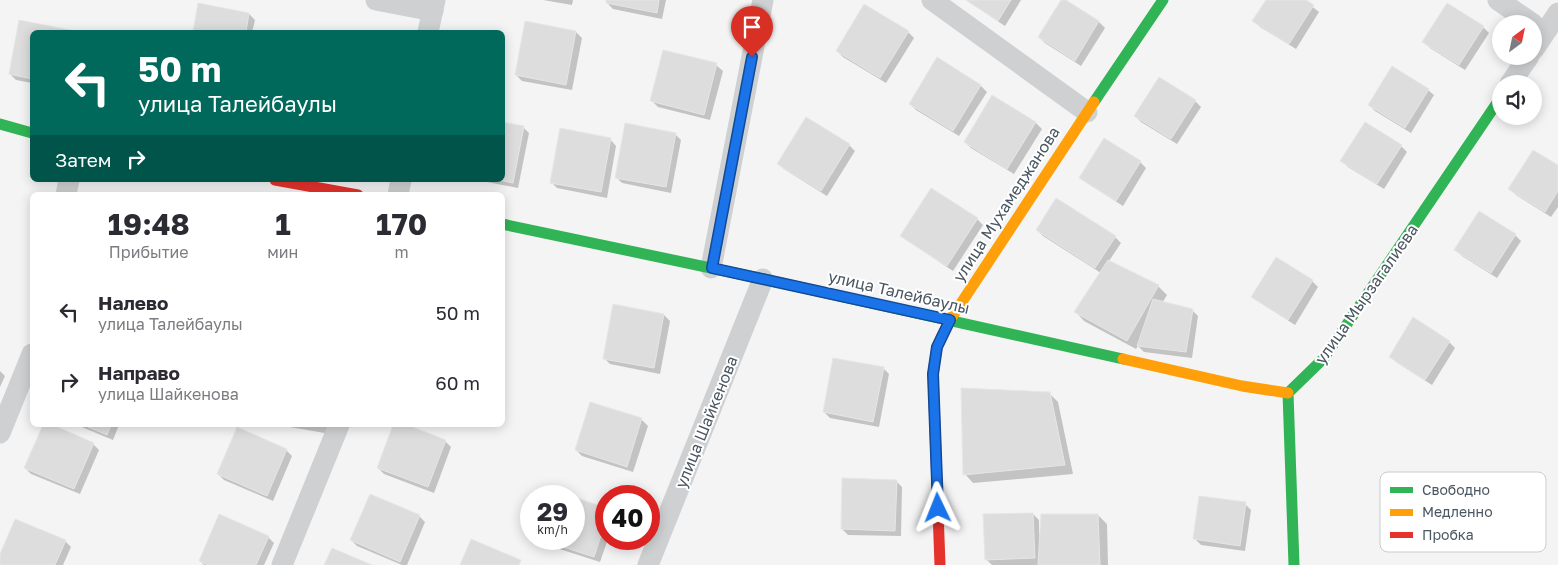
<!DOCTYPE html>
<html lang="ru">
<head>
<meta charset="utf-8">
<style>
	body { margin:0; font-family:"Golos Text",sans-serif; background:#f2f2f3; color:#2b2b33; height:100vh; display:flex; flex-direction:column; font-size:19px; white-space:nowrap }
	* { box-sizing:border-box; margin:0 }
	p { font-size:16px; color:#7c7c81 }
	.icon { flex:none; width:28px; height:28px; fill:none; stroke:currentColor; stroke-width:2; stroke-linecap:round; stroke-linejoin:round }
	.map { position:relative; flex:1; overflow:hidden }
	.panel { position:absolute; left:30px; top:192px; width:475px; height:235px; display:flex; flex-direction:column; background:#fff; border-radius:8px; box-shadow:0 2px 12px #0003 }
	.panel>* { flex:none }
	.banner { position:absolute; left:30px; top:30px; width:475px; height:152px; border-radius:8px; box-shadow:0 2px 12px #0003; background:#00695c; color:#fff; overflow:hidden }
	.needle { width:32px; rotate:33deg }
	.tools { position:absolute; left:1492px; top:15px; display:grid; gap:10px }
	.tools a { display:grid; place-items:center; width:50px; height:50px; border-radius:50%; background:#fff; box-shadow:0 2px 12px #0003; font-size:25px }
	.speed { position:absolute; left:520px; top:485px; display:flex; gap:10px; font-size:25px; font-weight:700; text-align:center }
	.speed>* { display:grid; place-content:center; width:65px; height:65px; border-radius:50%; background:#fff; box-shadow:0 2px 12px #0003; line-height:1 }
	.speed small { font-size:12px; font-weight:400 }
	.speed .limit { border:8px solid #d22; background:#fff; color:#111 }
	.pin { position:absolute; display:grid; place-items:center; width:42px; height:42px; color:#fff; margin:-51px -21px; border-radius:50% 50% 50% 0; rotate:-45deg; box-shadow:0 0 5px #0007 }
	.pin .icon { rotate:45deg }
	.me { position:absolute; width:55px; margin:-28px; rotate:358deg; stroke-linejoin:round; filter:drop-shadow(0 0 4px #0008) }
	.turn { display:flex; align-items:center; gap:18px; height:105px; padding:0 25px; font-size:22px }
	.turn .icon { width:65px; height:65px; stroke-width:2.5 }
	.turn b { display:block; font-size:35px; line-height:42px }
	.then { display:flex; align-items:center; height:48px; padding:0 25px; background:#0003; gap:10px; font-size:19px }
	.eta { display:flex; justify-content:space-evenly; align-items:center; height:85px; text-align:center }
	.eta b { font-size:30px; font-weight:700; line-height:35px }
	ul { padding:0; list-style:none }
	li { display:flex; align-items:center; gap:15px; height:70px; padding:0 25px }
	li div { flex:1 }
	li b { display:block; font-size:19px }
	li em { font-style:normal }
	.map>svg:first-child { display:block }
	.shadow { fill:#0003 }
	.building { fill:#ddddde; stroke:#e5e6e7 }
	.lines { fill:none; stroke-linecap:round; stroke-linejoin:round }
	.street { stroke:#ced0d2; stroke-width:21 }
	.fast { stroke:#30b455; stroke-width:11 }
	.slow { stroke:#ff9f0a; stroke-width:11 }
	.jam { stroke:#e5322d; stroke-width:11 }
	.route-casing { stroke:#114b97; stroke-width:12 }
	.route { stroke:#1a73e8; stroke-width:9 }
	.labels { text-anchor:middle; stroke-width:4; stroke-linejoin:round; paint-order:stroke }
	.street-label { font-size:16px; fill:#4a5661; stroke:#fff }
	.key { fill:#fff; stroke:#c9ccd0; stroke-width:1 }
	.key-label { font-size:14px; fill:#4a5661 }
</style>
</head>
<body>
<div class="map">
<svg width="1558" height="565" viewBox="0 0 1558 565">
	<rect width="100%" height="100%" fill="#f4f4f4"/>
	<g class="shadow">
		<path d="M543 0H573L572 5Z"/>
		<path d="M608 0H666L662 19 613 9 607 3Z"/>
		<path d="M966 0H1021L1005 26Z"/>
		<path d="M1063 0 1099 22 1105 28 1081 66 1045 43 1039 37Z"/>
		<path d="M1267 0H1304L1319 12 1296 49 1260 27 1254 21Z"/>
		<path d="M199 5 249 14 255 20 252 32H194Z"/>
		<path d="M20 22 69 31 71 32H32V83L16 80 10 74Z"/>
		<path d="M1483 27 1489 33 1465 70 1430 48 1424 42Z"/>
		<path d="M576 32 582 38 572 90 522 81 516 75Z"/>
		<path d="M908 32 914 38 886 83 843 57 837 51Z"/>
		<path d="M716 65 723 71 710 120 658 107 652 101Z"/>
		<path d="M981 86 987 92 959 136 916 110 910 104Z"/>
		<path d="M1428 90 1434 95 1411 133 1375 111 1369 105Z"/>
		<path d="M993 96 1036 123 1042 129 1014 174 971 148 965 142Z"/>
		<path d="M1195 101 1201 107 1177 144 1141 122 1135 116Z"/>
		<path d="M523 127 529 133 518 188 477 180H502Z"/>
		<path d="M675 134 681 140 671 193 622 183 616 177Z"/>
		<path d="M610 139 616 146 607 198 557 188 551 182Z"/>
		<path d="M1104 140 1140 162 1146 168 1123 206 1087 183 1081 177Z"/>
		<path d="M849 145 855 151 827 196 784 169 778 163Z"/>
		<path d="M1401 146 1407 152 1384 189 1348 167 1342 161Z"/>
		<path d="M1558 167V207L1551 217 1516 195 1510 189Z"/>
		<path d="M977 219 983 225 953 271 908 241 902 235Z"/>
		<path d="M1037 230 1115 237 1121 243 1109 261 1158 286 1167 295 1162 303 1192 310 1198 316 1192 358 1144 352 1138 346 1136 349 1084 321 1076 312 1101 273 1043 236Z"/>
		<path d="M1515 235 1521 241 1497 278 1462 256 1456 250Z"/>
		<path d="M1312 281 1318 287 1295 325 1259 302 1253 296Z"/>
		<path d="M664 315 670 321 660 374 610 364 604 358Z"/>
		<path d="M1449 342 1455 348 1432 385 1396 362 1390 356Z"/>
		<path d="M883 368 889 374 879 427 830 418 824 412Z"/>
		<path d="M0 371 5 376 0 387Z"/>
		<path d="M1049 393 1058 402 1073 474 973 483 965 474Z"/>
		<path d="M591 403 642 420 648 426 633 472 582 456 576 450Z"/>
		<path d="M44 425H50L93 444 99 450 80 494 31 474 25 468Z"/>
		<path d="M77 425H119L113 440Z"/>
		<path d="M282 425H337L336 435 284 426Z"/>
		<path d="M395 425H404L445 441 451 447 434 493 384 474 378 468Z"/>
		<path d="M286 450 292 456 273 501 224 480 218 474Z"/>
		<path d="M896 481 902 487 901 536 848 535 842 529Z"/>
		<path d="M559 493 568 496H558Z"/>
		<path d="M574 498 606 509V539H608L600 562 550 546 544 540V539H574Z"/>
		<path d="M1245 504 1251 510 1245 551 1201 545 1195 539Z"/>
		<path d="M1033 514 1039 520V534H1041L1098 515 1107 524 1108 565H992L986 559Z"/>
		<path d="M419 516 425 522 407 565H402L357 546 351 540Z"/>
		<path d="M268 537 274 543 264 565H204L200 561Z"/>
		<path d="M65 541 71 547 63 565H0V557Z"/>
	</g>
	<g class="building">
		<path d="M606 0H659L657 13 606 3Z"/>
		<path d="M966 0H1011L998 21Z"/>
		<path d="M1061 0H1066L1099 21 1075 61 1038 37Z"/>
		<path d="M1266 0H1306L1314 5 1289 44 1252 21Z"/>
		<path d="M198 3 249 13 246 32H193Z"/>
		<path d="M1447 3 1484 26 1459 65 1422 42Z"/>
		<path d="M864 4 909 31 880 78 836 51Z"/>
		<path d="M19 20 70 30 69 32H32V79L9 74Z"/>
		<path d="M525 21 576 31 566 85 515 75Z"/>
		<path d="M663 50 717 63 704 115 650 101Z"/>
		<path d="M937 57 981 85 953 131 909 104Z"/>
		<path d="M1392 66 1429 89 1405 128 1368 105Z"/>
		<path d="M1159 77 1196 100 1171 139 1134 116Z"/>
		<path d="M992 95 1036 122 1007 169 964 142Z"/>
		<path d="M806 117 850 144 821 191 777 164Z"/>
		<path d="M502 122 524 126 513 183 499 180H502Z"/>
		<path d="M1365 122 1402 145 1377 184 1340 161Z"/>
		<path d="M625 123 676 133 666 187 615 178Z"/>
		<path d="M560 128 611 138 601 192 550 183Z"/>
		<path d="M1104 138 1141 161 1116 201 1079 178Z"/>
		<path d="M1533 150 1558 165V191L1545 212 1508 189Z"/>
		<path d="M931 188 978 218 947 266 900 236Z"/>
		<path d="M1056 198 1116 236 1095 268 1036 230Z"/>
		<path d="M1479 211 1516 234 1491 273 1454 250Z"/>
		<path d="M1276 257 1313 280 1288 320 1251 297Z"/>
		<path d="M1108 260 1159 285 1127 341 1074 312Z"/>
		<path d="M1153 299 1193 309 1186 352 1137 346Z"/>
		<path d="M613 304 664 314 654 368 603 359Z"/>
		<path d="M1413 317 1450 341 1425 380 1389 357Z"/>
		<path d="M833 358 884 367 873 422 823 412Z"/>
		<path d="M961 388 1050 392 1065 465 963 475Z"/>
		<path d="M590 402 642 418 627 467 575 450Z"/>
		<path d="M43 425H53L94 443 74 489 24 468Z"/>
		<path d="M83 425H111L107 435Z"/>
		<path d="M393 425H407L446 440 428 487 377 468Z"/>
		<path d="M237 427 287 449 267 496 217 474Z"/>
		<path d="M842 478 897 480 895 531 841 529Z"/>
		<path d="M370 494 420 515 400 562 350 540Z"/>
		<path d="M1199 496 1246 502 1240 546 1193 539Z"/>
		<path d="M574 497 606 508V520L594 557 542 540 543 539H574Z"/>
		<path d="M1033 513 1035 558 985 560 983 514Z"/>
		<path d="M219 514 269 536 256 565H208L199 561Z"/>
		<path d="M1041 514H1098L1100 565H1038Z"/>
		<path d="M15 519 66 540 55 565H0V554Z"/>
		<path d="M471 539 521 560 519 565H460Z"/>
		<path d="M332 548 372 565H324Z"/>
	</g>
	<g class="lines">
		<g class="street">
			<path d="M376 0 433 11"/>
			<path d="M932 0 1087 112"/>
			<path d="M1498 0 1533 24"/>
			<path d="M428 32 435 0"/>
			<path d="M1534 49 1558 13"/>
			<path d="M1510 84 1529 56"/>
			<path d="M66 195 69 180"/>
			<path d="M398 195 401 180"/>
			<path d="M711 268 763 0"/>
			<path d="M0 433 32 354"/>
			<path d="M282 565 339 425"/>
			<path d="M648 565 763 279"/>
		</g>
		<g class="fast">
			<path d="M1094 102 1163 0"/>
			<path d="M0 124 32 133"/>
			<path d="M502 224 763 279 1123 359"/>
			<path d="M1294 565 1288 393 1324 358 1501 97"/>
		</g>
		<g class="slow">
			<path d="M942 336 950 320 1094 102"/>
			<path d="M1123 359 1242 386 1288 393"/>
		</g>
		<g class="jam">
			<path d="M275 180 358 195"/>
			<path d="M940 565 933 374 937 347 942 336"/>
		</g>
	</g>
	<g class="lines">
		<defs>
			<path id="route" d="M752 57 712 268 950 320 937 347 933 374 938 508"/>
		</defs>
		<use href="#route" class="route-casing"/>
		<use href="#route" class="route"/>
	</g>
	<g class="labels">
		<g class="street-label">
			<text transform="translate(1006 204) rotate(-57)" y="6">улица Мухамеджанова</text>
			<text transform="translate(899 292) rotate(13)" y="6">улица Талейбаулы</text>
			<text transform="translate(1366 294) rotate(-55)" y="6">улица Мырзагалиева</text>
			<text transform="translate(706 422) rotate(-68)" y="6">улица Шайкенова</text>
		</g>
	</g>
	<rect x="1380" y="472" width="166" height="80" rx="8" class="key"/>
	<rect x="1390" y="487" width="23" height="6" fill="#30b455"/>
	<rect x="1390" y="509" width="23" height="7" fill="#ff9f0a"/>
	<rect x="1390" y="532" width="23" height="6" fill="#e5322d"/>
	<g class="key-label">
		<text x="1422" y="495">Свободно</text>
		<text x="1422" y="517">Медленно</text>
		<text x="1422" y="540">Пробка</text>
	</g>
</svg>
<div class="tools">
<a><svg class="needle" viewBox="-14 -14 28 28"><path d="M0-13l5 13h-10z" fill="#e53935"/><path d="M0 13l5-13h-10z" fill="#7c7c81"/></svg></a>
<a><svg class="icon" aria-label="sound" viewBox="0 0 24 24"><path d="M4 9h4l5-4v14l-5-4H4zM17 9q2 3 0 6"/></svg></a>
</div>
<div class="speed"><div>29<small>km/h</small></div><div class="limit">40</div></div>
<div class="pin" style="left:752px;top:57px;background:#d93025"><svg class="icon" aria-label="arrive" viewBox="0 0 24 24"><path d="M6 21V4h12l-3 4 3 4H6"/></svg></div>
<svg class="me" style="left:938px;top:508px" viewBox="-20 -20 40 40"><path d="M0-17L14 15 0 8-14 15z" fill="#1a73e8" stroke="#fff" stroke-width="4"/></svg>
<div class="banner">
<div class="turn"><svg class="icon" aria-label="left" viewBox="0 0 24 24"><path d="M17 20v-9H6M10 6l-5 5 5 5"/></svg><div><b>50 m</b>улица Талейбаулы</div></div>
<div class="then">Затем<svg class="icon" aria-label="right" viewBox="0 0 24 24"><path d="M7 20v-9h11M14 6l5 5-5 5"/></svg></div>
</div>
<section class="panel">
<div class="eta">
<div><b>19:48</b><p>Прибытие</p></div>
<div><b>1</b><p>мин</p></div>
<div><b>170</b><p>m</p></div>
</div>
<ul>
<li><svg class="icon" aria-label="left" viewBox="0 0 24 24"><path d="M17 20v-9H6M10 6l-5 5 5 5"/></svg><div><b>Налево</b><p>улица Талейбаулы</p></div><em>50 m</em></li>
<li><svg class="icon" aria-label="right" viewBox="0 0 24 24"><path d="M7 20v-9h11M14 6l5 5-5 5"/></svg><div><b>Направо</b><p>улица Шайкенова</p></div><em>60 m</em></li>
</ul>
</section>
</div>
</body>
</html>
